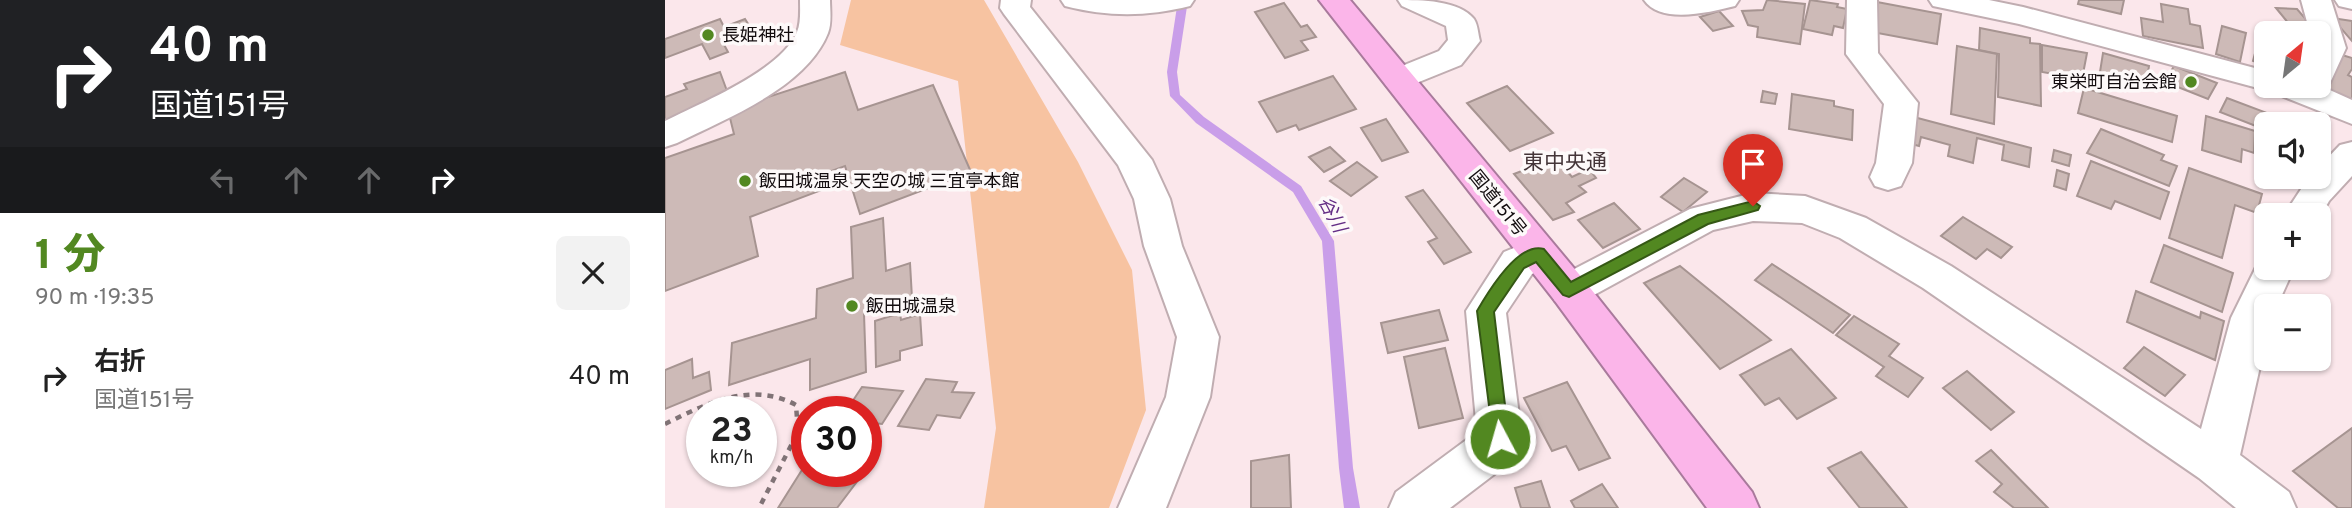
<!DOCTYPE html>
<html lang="ja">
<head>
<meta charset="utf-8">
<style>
	body { margin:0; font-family:Overpass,"Noto Sans JP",sans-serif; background:#f2f2f2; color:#222; height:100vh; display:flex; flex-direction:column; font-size:26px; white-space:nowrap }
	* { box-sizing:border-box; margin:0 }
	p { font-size:23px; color:#767676 }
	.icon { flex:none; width:38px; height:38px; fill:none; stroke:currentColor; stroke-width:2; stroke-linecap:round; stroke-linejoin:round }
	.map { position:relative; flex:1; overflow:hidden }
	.details { display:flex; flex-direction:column; background:#fff; width:665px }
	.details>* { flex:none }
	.hud { background:#202124; color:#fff; overflow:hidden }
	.needle { width:46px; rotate:29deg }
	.buttons { position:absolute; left:1589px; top:21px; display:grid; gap:14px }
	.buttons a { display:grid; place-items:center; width:77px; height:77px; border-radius:10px; background:#fff; box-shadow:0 2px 5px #0004; font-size:35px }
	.speed { position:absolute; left:21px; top:396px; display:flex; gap:14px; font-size:35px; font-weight:700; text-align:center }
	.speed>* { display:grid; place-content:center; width:91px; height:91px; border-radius:50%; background:#fff; box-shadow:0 2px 5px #0004; line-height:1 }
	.speed small { font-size:18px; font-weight:400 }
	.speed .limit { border:10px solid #d22; background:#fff; color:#111 }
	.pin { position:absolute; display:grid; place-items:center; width:60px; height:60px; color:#fff; margin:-72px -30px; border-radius:50% 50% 50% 0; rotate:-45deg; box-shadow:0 0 7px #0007 }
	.pin .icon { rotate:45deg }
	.me { position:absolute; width:77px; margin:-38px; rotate:354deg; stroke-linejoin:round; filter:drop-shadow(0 0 5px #0008) }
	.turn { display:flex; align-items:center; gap:24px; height:147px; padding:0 35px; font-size:32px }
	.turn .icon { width:91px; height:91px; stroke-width:2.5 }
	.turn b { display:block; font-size:49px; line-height:60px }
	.lanes { display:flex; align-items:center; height:66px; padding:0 35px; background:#0003; justify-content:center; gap:35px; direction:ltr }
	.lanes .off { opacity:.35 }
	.round { display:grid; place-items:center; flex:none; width:74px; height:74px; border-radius:10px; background:#f2f2f2 }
	.overview { display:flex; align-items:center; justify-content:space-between; height:119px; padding:0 35px }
	h1 { font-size:42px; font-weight:800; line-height:52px; color:#528821 }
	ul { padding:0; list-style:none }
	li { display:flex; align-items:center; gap:21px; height:91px; padding:0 35px }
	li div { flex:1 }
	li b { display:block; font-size:26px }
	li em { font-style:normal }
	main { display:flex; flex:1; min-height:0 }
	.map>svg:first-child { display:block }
	.green { fill:#f7c3a1 }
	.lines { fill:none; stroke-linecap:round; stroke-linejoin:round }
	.stream { fill:#c99ee9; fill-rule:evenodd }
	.building { fill:#cdbab7; stroke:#a69491; stroke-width:2 }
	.minor-casing { stroke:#c0adb1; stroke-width:4 }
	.highway-casing { stroke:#a97a9c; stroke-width:4 }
	.path { stroke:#807376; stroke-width:4.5; stroke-dasharray:6 6; stroke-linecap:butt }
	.minor { fill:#fff; fill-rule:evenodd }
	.highway { fill:#fbb5e9; fill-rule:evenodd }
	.route { fill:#528821; stroke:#355815; stroke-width:2 }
	.poi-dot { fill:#528821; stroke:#fdf9f9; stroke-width:2.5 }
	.labels { text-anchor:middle; stroke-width:7; stroke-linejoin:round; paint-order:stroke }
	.poi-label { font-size:18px; fill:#120c0e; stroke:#fdf9f9; text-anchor:start }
	.street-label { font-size:18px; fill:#120c0e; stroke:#fdf9f9 }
	.water-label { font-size:19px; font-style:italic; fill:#632d85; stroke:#fdf9f9 }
	.quarter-label { font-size:21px; fill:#443538; stroke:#fdf9f9 }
</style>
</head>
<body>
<main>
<section class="details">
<div class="hud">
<div class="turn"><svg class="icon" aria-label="right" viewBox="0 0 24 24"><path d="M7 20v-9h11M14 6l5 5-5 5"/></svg><div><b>40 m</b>国道151号</div></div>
<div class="lanes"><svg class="icon off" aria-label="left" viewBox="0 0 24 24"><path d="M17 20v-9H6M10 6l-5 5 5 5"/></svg><svg class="icon off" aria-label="ahead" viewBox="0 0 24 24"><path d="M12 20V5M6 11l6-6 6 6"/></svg><svg class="icon off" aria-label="ahead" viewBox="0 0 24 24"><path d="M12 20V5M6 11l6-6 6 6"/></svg><svg class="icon" aria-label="right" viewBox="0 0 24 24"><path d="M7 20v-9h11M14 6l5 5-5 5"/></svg></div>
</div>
<div class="overview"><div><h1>1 分</h1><p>90 m · 19:35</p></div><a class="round"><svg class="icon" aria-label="close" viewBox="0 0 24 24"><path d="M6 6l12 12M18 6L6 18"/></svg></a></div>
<ul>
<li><svg class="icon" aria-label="right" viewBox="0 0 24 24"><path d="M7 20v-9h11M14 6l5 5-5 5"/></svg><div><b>右折</b><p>国道151号</p></div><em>40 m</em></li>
</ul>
</section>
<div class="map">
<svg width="1687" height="508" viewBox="0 0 1687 508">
	<rect width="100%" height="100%" fill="#fbe7eb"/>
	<path class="green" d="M186 0H319L413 162 467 270 481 410 444 508H319L331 428 293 81 175 45Z"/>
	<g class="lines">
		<path class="stream" d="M513 0H523L512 72 515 95 539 117 636 186 669 241 688 468 695 508H679L674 468 657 241 628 192 531 123 505 96 502 72Z"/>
	</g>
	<g class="building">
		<path d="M1102 0 1140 4 1135 44 1092 37 1093 27 1083 25 1077 11 1098 10Z"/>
		<path d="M1145 0 1173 4 1172 7 1182 9 1178 28 1169 26 1167 35 1138 29Z"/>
		<path d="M1414 0H1459L1456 14 1413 4Z"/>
		<path d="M1212 2 1276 14 1272 44 1207 32Z"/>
		<path d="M619 3 636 27 642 25 651 37 636 41 643 50 620 58 590 12Z"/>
		<path d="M1496 4 1523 9 1525 24 1535 26 1538 48 1478 36 1476 18 1498 22Z"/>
		<path d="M1611 8 1632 9 1650 30H1629Z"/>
		<path d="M1054 11 1068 26 1048 31 1035 17Z"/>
		<path d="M1667 18 1687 21V41Z"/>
		<path d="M55 19 59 27 80 19 87 30 57 41 63 52 45 59 37 44 0 58V39Z"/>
		<path d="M1557 26 1581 33 1575 62 1551 54Z"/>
		<path d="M1597 27 1617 33H1601V66L1588 61Z"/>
		<path d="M1315 28 1365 38V43L1375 44 1376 106 1333 97 1334 54 1314 50Z"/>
		<path d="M1377 45 1422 53 1417 79 1377 72Z"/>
		<path d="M1292 46 1332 54 1329 124 1286 114Z"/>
		<path d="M1438 53 1484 66 1481 85 1435 72Z"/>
		<path d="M1677 55 1687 58V69L1683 75 1687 77V101L1656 88Z"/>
		<path d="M1509 66 1552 83 1543 99 1500 82Z"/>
		<path d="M55 72 62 91 0 123V97L22 89 19 84Z"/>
		<path d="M180 72 193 110 268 85 306 172 195 214 180 166 158 174 162 188 85 217 93 256 0 291V158L69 134 63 110Z"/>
		<path d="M668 76 691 109 634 130 631 125 612 132 594 102Z"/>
		<path d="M842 86 888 133 845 151 802 103Z"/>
		<path d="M1419 88 1512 116 1507 142 1413 113Z"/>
		<path d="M1098 91 1112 94 1110 104 1096 102Z"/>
		<path d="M1127 94 1169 101V106L1188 110 1187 140 1124 129Z"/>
		<path d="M1562 98 1631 124 1632 121 1642 124H1601V130L1555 112Z"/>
		<path d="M1245 116 1366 148 1364 167 1337 160 1339 145 1312 138 1308 163 1283 156 1285 145 1256 137 1254 146 1239 142Z"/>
		<path d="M1541 116 1590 131 1589 153 1577 149 1576 162 1537 150Z"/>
		<path d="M721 119 743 152 717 161 696 128Z"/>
		<path d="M1436 129 1499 155 1496 160 1512 166 1504 186 1422 153Z"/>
		<path d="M665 147 680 161 659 172 644 157Z"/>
		<path d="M1389 150 1406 155 1404 166 1387 161Z"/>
		<path d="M904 153 916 164 902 171 907 177 924 169 931 178 914 186 921 192 901 203 909 212 888 220 849 174Z"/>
		<path d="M1426 161 1504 192 1495 219 1450 201 1446 209 1412 196Z"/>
		<path d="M692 162 712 177 686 196 665 181Z"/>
		<path d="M1524 168 1597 194 1592 213 1570 205 1557 258 1504 238Z"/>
		<path d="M1392 170 1404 174 1401 190 1389 186Z"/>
		<path d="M1019 178 1042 192 1018 212 996 197Z"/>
		<path d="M758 190 806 252 779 264 763 242 772 238 741 197Z"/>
		<path d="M949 203 975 229 938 248 913 220Z"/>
		<path d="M1298 217 1347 247 1336 258 1322 249 1311 259 1276 236Z"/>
		<path d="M218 218 221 271 245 263 247 298 199 314 201 372 145 390V359L64 385 67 343 151 318 152 289 188 278 186 227Z"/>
		<path d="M1499 245 1568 273 1557 312 1486 282Z"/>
		<path d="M1107 264 1185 315 1168 333 1090 280Z"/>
		<path d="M1015 266 1106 340 1055 369 979 283Z"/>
		<path d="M1471 291 1535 318 1536 312 1559 321 1550 360 1462 322Z"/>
		<path d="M774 310 783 340 723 353 716 323Z"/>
		<path d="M235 313 236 320 255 314 257 345 235 351V360L211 367 210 321Z"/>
		<path d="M1189 316 1234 344 1224 356 1258 378 1243 397 1211 376 1219 367 1171 335Z"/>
		<path d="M1479 347 1520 375 1500 396 1459 368Z"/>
		<path d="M780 348 798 418 754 428 739 357Z"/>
		<path d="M1126 349 1171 398 1132 419 1114 398 1100 405 1075 375Z"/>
		<path d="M27 359 28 378 44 372 46 390 0 409V370Z"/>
		<path d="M1302 371 1349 412 1326 430 1278 388Z"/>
		<path d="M261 379 292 382 287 392 309 393 295 418 272 415 264 430 233 426Z"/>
		<path d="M902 382 945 458 914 470 901 446 887 451 859 398Z"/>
		<path d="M197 387 238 391 217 424 201 422V411H181Z"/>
		<path d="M79 402 78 411H48Z"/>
		<path d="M1687 428V508H1673L1628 471Z"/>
		<path d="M1326 450 1383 508H1349L1329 492 1337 484 1311 461Z"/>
		<path d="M1196 452 1242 508H1195L1163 468Z"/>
		<path d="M624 455 626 508H586V461Z"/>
		<path d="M142 462V471H200L172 508H113Z"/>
		<path d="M876 481 885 508H856L850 488Z"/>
		<path d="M937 484 953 508H910L906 501Z"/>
	</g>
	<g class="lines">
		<defs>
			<g id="minor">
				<path d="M135 0H165C165 10 167 23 163 33 141 88 62 118 12 143L0 147V121C36 103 117 70 132 32 136 23 135 10 135 0Z"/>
				<path d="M336 0H366L365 7 487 160 505 199 517 246 554 337 545 397 501 508H453L501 397 512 337 479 246 469 199 453 165 339 14 335 8Z"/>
				<path d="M396 0H529L525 6C481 17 443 17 400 6Z"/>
				<path d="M733 0C756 0 794 0 809 19 813 25 813 34 815 41L796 65 744 86 733 90 722 86 717 79 722 72 774 51 783 40 781 26 737 6Z"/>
				<path d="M979 0H1074L1070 6C1045 12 996 25 979 0Z"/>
				<path d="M1182 0H1212L1213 53 1253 103 1247 163 1236 186 1223 190 1210 186 1205 177 1211 163 1219 104 1181 54Z"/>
				<path d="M1264 0H1324L1358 7 1601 71V86H1654V33H1645L1636 0H1666L1681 48 1665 83 1656 86 1687 100V124L1604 91 1354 24 1268 6Z"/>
				<path d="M1670 0H1687V9L1674 6Z"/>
				<path d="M1687 142V176L1664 201 1654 219V215H1619L1644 177H1654V167L1675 145Z"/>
				<path d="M1088 193 1140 196 1201 218 1286 266 1536 429 1566 318 1596 257 1601 256V268H1629L1612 306H1601V340L1575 455 1624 492 1631 508H1571L1534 478 1258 288 1175 238 1137 223 1088 221 1048 230 918 301 904 306 890 301 884 290 890 279 1025 209Z"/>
				<path d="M873 238 887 243 892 253 887 263 867 274 841 313 857 439 851 453 831 473 785 508H724L731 492 812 432 801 311 839 252Z"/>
			</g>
			<path id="highway" d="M654 0H685L918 279 1087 492 1094 508H1042L890 301Z"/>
		</defs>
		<use href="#minor" class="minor-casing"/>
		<use href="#highway" class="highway-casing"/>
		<path class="path" d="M0 424C42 403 87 381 131 405L133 432 94 508"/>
		<use href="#minor" class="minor"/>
		<use href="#highway" class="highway"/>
	</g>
	<path class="route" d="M1088 201 1095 206 1093 210 1043 224 904 297 898 295 871 262 859 268 829 312 844 439 842 445 835 448 829 445 812 311C823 292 853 241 879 249L906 282 1033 215Z"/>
	<g class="poi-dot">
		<circle cx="43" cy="35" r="7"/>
		<circle cx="1526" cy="82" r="7"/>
		<circle cx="80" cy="181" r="7"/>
		<circle cx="187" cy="306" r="7"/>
	</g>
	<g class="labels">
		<g class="poi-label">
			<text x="57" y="41">長姫神社</text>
			<text x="1512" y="88" text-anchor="end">東栄町自治会館</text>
			<text x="94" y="187">飯田城温泉 天空の城 三宜亭本館</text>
			<text x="201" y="312">飯田城温泉</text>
		</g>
		<g class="street-label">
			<text transform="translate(833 203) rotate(51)" y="6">国道151号</text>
		</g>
		<g class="water-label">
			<text transform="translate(668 214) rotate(62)" y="7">谷川</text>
		</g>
		<g class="quarter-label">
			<text x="900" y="169">東中央通</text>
		</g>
	</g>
</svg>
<div class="buttons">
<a><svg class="needle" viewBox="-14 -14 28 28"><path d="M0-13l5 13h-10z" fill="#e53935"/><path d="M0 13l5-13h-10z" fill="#767676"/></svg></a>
<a><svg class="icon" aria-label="sound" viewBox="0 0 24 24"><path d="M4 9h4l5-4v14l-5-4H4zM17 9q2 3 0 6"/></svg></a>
<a>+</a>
<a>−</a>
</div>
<div class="speed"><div>23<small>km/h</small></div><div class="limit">30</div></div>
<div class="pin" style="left:1088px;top:206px;background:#d93025"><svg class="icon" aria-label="arrive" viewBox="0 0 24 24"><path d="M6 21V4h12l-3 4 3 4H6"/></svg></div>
<svg class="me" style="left:835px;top:439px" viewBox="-20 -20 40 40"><circle r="17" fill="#528821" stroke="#fff" stroke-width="3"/><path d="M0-11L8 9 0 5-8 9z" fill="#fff"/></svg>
</div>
</main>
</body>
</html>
